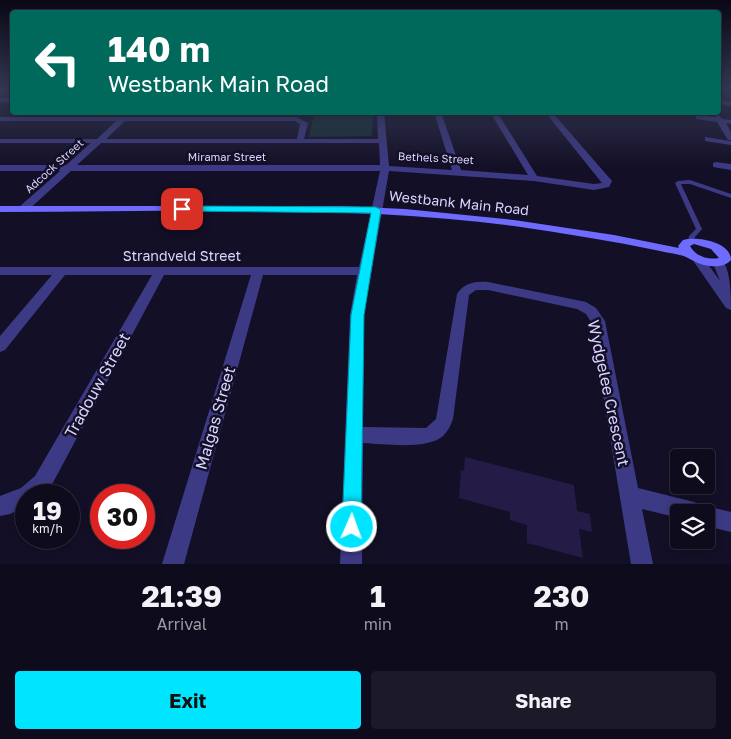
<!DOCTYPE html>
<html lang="en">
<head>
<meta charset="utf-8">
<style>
	body { margin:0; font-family:"Golos Text",sans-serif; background:#1c1929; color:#f1f3f6; height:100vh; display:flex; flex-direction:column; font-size:19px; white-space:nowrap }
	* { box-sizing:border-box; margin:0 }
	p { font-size:16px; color:#9b9ba3 }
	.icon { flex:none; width:28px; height:28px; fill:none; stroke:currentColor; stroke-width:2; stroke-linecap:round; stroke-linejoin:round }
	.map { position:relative; height:564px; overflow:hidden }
	.drawer { display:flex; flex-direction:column; background:#0e0b1c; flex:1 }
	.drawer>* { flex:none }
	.guide { position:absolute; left:10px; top:10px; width:711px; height:105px; border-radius:5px; box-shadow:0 2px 8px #0003,0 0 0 1px #2e2b3b; background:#00695c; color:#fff; overflow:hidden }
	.controls { position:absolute; left:670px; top:449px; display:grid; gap:10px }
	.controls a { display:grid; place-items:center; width:45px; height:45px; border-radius:5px; background:#0e0b1c; box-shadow:0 2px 8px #0003,0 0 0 1px #2e2b3b; font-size:25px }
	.speed { position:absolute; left:15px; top:484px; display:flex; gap:10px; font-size:25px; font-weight:700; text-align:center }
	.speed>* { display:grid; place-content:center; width:65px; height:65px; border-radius:50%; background:#0e0b1c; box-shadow:0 2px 8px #0003,0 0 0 1px #2e2b3b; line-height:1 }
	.speed small { font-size:12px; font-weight:400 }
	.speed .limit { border:8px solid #d22; background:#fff; color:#111 }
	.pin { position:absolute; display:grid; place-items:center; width:42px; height:42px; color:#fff; margin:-21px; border-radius:10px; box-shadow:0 2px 8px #0006 }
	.me { position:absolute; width:55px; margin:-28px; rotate:2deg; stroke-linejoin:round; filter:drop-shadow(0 0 4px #0008) }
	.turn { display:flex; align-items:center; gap:18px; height:105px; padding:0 15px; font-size:22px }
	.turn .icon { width:65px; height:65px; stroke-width:2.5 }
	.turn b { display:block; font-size:35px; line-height:42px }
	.eta { display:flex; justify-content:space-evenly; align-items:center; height:85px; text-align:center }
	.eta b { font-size:30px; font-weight:700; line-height:35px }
	.action { display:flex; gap:10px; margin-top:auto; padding:10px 15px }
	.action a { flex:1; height:58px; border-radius:5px; background:#00e5ff; color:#111; font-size:20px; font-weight:700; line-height:58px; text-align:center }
	.action a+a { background:#1c1929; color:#f1f3f6 }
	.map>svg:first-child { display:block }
	.green { fill:#12302f }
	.building { fill:#241b47 }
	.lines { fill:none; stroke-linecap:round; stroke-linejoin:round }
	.lane { fill:#3d3a85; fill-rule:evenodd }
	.street { fill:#3d3a85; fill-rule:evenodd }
	.secondary { fill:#6f6bff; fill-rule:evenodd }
	.route { fill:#00e5ff; stroke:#0095a6 }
	.labels { text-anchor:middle; stroke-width:5; stroke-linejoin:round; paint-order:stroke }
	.far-street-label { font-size:11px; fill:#d9d4ff; stroke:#130f26 }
	.street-label { font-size:14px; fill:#d9d4ff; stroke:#130f26 }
	.near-street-label { font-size:16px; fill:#d9d4ff; stroke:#130f26 }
</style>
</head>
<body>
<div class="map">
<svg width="731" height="564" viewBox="0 0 731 564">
	<rect width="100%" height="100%" fill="#130f26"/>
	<path class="green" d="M314 114H373L372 136 309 137Z"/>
	<path class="building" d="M465 457 574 485 577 511 590 514 592 532 579 529 583 558 527 543V525L510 520V512L459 498 461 470 464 471Z"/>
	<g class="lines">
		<path class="lane" d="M690 180 731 194V198L690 184H681L702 229 695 237 693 242 691 243 688 241 689 236 696 229 675 183 678 181Z"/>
		<g class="street">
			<path d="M4 89H11L0 94V90Z"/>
			<rect x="719" y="89" width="12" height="2"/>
			<rect x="0" y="98" width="12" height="4"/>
			<path d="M719 100 731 102V106L719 104Z"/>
			<path d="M377 112H384L389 166 452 170 434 112H441L461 170 528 175 490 112H497L537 176 594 184 602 183 545 112H552L612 181 609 187 594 190 534 181 389 171 364 315 363 427 426 428 436 419 457 294C464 283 475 281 488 282L586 302 596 308 605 321 638 488 694 502 701 505 702 508 706 506 731 512V532L706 526V512H679V518L642 509 653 564H631L591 322 586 314 577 309 488 290H476L469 295 453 419C451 425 448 431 443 436 427 450 384 444 363 443L362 564H340L350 315 357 275H263L184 564H162L251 275H164L49 490 43 495H26V506L10 514 0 516V496L21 488 35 476 152 275H65L5 350 0 352V336L52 275H0V267H359L380 171H71L27 211 23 212 18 209 19 207 60 171H0V165H66L91 143H0V139H97L116 121H0V117H296L308 123 304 139H378ZM125 121H295L300 124 297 139H106ZM101 143H379L380 165H77Z"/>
			<path d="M696 115 715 117 718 115 723 119 731 120V124L726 123 731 132V140H728L717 122 696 119Z"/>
			<path d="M705 137 731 141V145L705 141Z"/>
			<path d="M716 162 731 164V170L713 167V163Z"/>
			<path d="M698 255 702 256 720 281 713 263 719 259C731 263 731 297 731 310L726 308 692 259Z"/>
		</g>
		<path class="secondary" d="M0 206H340L405 209 514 220 614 235 679 248 678 246 683 240C697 236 731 242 731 260 726 266 717 267 710 266 700 265 694 261 686 257 679 254 668 253 660 251 612 241 563 233 514 226 344 204 171 212 0 212ZM694 244 711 249 719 258C708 260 696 257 690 246Z"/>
	</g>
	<linearGradient id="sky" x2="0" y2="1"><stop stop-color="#0a0815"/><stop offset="0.53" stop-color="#333752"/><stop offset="1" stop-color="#333752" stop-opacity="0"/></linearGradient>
	<rect width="731" height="168" fill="url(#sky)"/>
	<path class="route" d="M182 206 376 207 381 210 364 315 361 527 358 534 352 536 345 534 342 527 351 315 371 213 178 211 177 209Z"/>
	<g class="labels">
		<g class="far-street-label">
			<text x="227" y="161">Miramar Street</text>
			<text transform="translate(436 158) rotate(3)" y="4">Bethels Street</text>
			<text transform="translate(54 166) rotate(-42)" y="4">Adcock Street</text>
		</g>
		<g class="street-label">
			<text transform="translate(459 203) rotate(6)" y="5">Westbank Main Road</text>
			<text x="182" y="261">Strandveld Street</text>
		</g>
		<g class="near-street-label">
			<text transform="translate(97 385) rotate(-61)" y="6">Tradouw Street</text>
			<text transform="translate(609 393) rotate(78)" y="6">Wydgelee Crescent</text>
			<text transform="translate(215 418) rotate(-74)" y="6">Malgas Street</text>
		</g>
	</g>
</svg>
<div class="controls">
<a><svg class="icon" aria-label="search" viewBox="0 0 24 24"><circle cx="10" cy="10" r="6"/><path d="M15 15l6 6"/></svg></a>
<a><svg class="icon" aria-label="layers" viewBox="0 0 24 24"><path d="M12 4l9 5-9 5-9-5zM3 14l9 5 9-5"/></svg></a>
</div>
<div class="speed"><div>19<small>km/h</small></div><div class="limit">30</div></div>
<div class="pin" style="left:182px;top:209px;background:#d93025"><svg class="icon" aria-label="arrive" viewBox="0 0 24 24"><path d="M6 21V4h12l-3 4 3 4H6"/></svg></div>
<svg class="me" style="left:352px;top:527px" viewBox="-20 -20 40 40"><circle r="17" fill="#00e5ff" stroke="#fff" stroke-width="3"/><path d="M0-11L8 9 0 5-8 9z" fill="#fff"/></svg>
<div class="guide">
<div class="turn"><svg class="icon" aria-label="left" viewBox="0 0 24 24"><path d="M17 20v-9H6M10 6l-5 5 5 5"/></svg><div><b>140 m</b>Westbank Main Road</div></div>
</div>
</div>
<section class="drawer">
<div class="eta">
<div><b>21:39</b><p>Arrival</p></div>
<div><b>1</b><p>min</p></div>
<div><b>230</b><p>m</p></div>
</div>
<div class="action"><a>Exit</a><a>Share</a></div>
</section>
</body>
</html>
